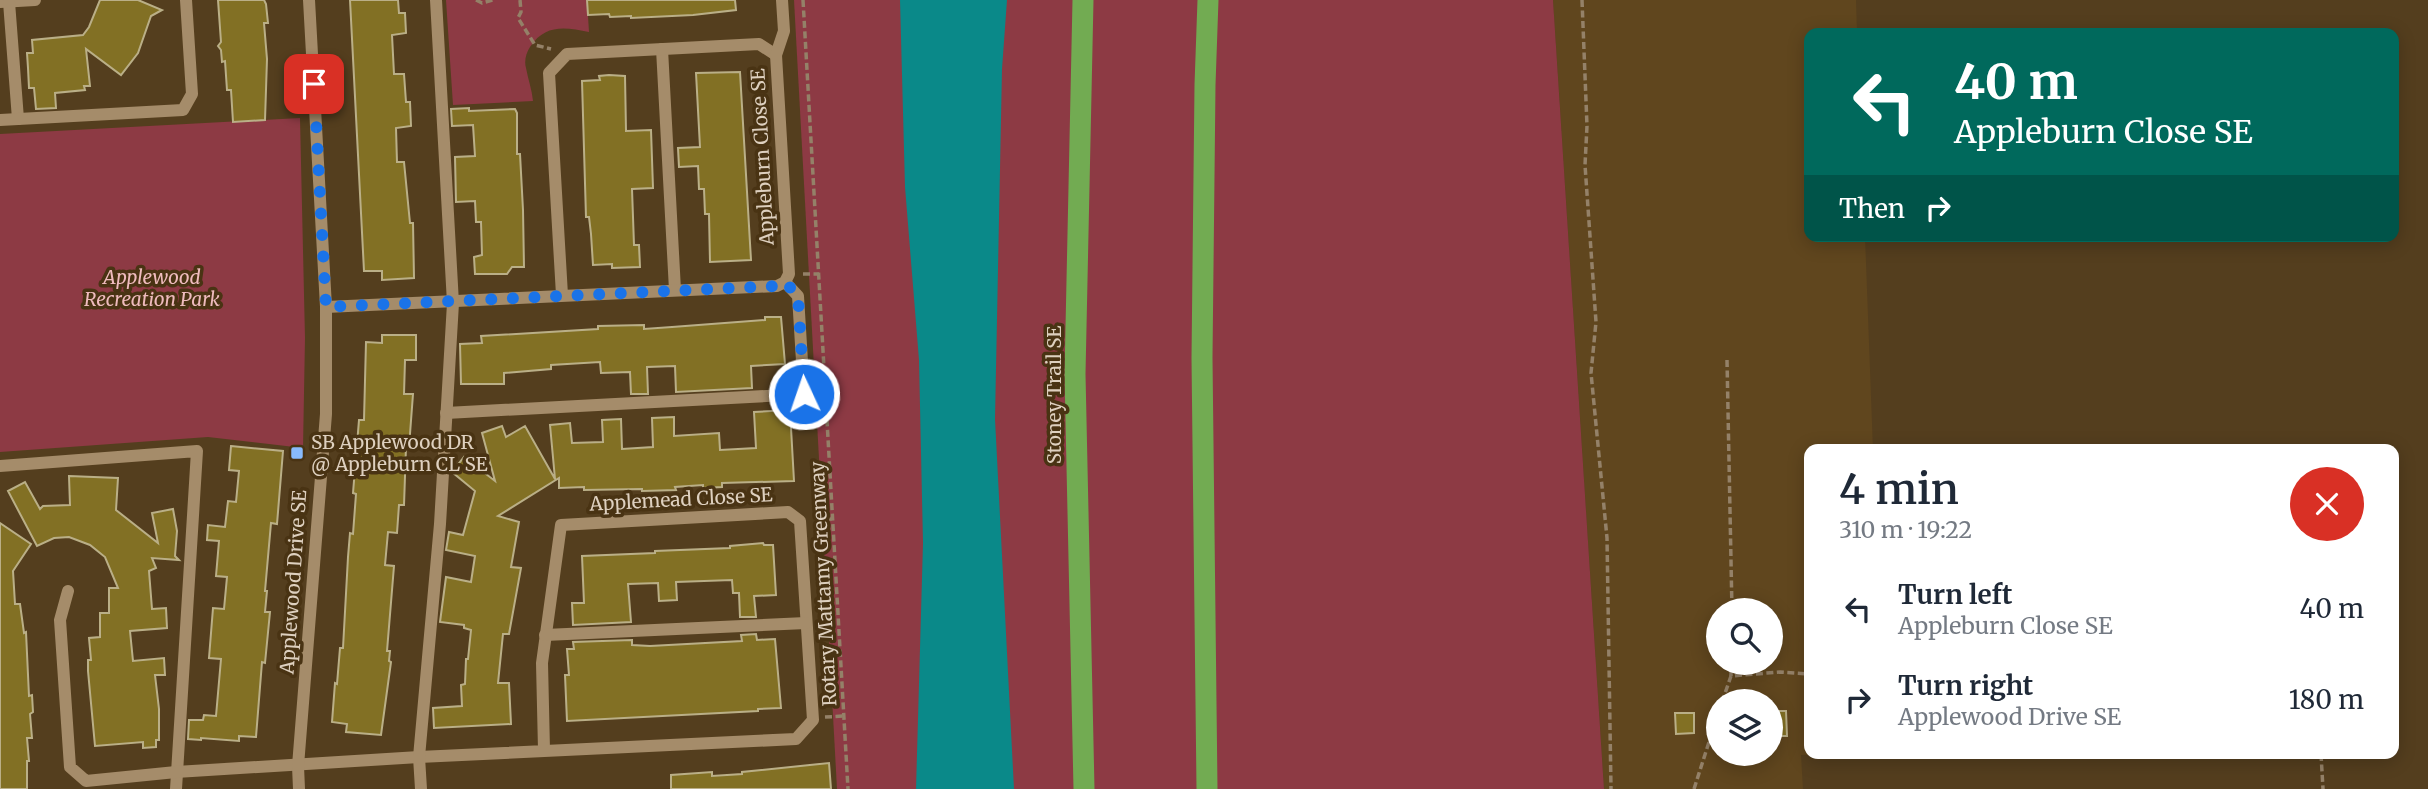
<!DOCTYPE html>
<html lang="en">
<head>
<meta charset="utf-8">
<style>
	body { margin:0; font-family:Merriweather,serif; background:#f2f2f3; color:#1f2937; height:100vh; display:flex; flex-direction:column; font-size:26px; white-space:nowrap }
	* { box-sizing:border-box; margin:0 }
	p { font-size:23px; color:#747a83 }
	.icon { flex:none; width:38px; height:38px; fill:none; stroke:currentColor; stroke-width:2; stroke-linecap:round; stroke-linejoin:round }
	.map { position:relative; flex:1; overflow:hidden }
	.side { position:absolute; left:1804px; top:444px; width:595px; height:315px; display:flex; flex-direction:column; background:#fff; border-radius:14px; box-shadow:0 4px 18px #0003 }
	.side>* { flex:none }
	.banner { position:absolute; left:1804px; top:28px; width:595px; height:214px; border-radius:14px; box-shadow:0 4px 18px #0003; background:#00695c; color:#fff; overflow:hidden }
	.controls { position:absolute; left:1706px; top:598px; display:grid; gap:14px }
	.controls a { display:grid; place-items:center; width:77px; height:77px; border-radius:50%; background:#fff; box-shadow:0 4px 18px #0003; font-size:35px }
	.pin { position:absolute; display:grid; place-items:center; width:60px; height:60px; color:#fff; margin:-30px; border-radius:14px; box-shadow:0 4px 10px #0006 }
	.me { position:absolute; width:77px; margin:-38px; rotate:357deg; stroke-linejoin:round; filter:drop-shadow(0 0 5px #0008) }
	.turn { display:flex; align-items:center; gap:24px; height:147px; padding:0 35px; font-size:32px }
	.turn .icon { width:91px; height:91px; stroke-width:2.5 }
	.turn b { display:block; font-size:49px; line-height:60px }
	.then { display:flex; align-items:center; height:66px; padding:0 35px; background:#0003; gap:14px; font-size:26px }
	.round { display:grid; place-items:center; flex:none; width:74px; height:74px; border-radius:37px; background:#f2f2f3 }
	.overview { display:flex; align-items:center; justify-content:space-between; height:119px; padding:0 35px }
	h1 { font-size:42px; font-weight:600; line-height:52px }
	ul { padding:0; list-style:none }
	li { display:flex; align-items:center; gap:21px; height:91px; padding:0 35px }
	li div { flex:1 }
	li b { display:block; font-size:26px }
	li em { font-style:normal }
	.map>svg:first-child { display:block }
	.built { fill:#60461e; fill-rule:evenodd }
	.green { fill:#8d3a44 }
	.water { fill:#0a8989 }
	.building { fill:#827024; stroke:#baaf87; stroke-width:2 }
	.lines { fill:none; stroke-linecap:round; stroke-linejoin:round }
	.path { stroke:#948168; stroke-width:3.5; stroke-dasharray:7 3.5; stroke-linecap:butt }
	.minor { stroke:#a58c6a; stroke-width:12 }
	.highway { stroke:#72ab52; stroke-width:21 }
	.route { stroke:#1a73e8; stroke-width:12; stroke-dasharray:0 21.6 }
	.poi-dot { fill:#88bafc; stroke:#493313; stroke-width:2.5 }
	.labels { text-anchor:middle; stroke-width:7; stroke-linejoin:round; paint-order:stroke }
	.street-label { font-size:19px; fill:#ded0bf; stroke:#493313 }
	.park-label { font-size:19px; font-style:italic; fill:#efbbbe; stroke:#493313 }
	.poi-label { font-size:19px; fill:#ded0bf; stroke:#493313; text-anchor:start }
</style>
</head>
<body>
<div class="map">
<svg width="2428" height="789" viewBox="0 0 2428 789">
	<rect width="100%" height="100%" fill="#543e1e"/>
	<path class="built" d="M1553 0H1856L1857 33H1810V236H1865L1873 450H1810V754H1847L1801 755 1803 789H1604ZM1718 611H1771V663H1718ZM1718 702H1771V754H1718Z"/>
	<g class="green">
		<path d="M446 0H587L589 32C565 27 545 24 530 47 526 53 524 61 526 68 528 79 532 90 533 101L453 105Z"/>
		<path d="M794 0H1553L1604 789H837Z"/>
		<path d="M300 118 305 338 303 448 208 437 0 452V134Z"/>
	</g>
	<path class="water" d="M900 0H1007L1002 69 995 419 1014 789H916L923 543 919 360 905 187Z"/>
	<g class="building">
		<path d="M100 0H138L162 10 151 16 138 53 121 75 86 49 90 86H84L85 90 55 93 56 108 36 109 34 88H29L28 68 27 53H33L32 40 83 35 89 27Z"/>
		<path d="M218 0H264L266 4 268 23H264L267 59 265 120 233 122 231 90H227L225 61 222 62 221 50 218 46 221 42Z"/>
		<path d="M350 0H398L399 13H405L406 33 392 35 394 74H404L406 102H410L411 126 396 128 397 162H404L410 223H413L414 278 382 280V271H364Z"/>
		<path d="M587 0H735L736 10 693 15 631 18V16L610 17 609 14 588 15Z"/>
		<path d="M740 72 751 260 710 262 709 214H705L704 189H699L698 166 679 167 678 148 700 147 696 73Z"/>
		<path d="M609 75 625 76 626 131 651 130 653 188 632 189 634 245H639L640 267 612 268V264L593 265 591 234 589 217H586L582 81 600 80 599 76Z"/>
		<path d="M469 108V111L515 109 517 113V154H520L523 210 524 267H512L507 274H475L474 257 482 255 481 222H476L475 201 456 202 455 157 475 156 473 125 452 126 451 109Z"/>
		<path d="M765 317H781L785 364 751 366 752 388 676 392 675 366 647 367 648 394H631L630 372 601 373 600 362 551 365V369L504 373V384H461L460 344 482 343 481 336 598 329V326L644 325V329L672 327 765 320Z"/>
		<path d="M382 335H416V360H405L404 394H413L409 447H406L404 505H399L397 533 388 532 385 565 394 566 387 651H390L389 661 391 662 381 735 346 732 347 724 332 722 335 683 337 684 340 648H343L348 557 350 533 353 534 356 494 353 493 359 420H364L366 342 382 343Z"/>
		<path d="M790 410 794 481 722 483V487L703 488V485L675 487 676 490 642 491V489L584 490V487L559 488V478L498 516 519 522 511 567 521 568 509 634H503L498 683H509L511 724 434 728 433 708 462 706 461 685 465 684 466 659H468L471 630 464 628V625L440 622 446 577 471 582 475 556 446 550 449 532 463 535 475 491 452 472 464 457 495 481 482 433 502 426 506 437 525 426 555 479 550 425 570 423 572 443 603 442 602 420 621 419 622 449 653 447 652 418 674 417V436L719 433 720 450 756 448 754 412Z"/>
		<path d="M231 446 283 451 277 524 271 523 265 591H267L265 612H270L265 663 262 662 256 737 239 736V741L201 738V740L188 739 189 720H203L204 715 216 716 221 659 209 658 213 608 224 609 227 577 216 576 219 541 207 540 208 525 225 527 228 501 236 502 239 471 229 470Z"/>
		<path d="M69 476 118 478 116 510 158 543 152 513 173 509 177 531 175 556 179 560 152 558 156 568 149 571 152 609 166 608 167 628 130 631 133 661 164 658 165 675H155L159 709V740H156V747L143 748V742L95 746 88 671V660H91L89 638 100 637V613H109V588H118L105 557 90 545 69 537 54 538 37 546 8 491 25 482 40 509 43 506 70 505Z"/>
		<path d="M0 523 31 544 13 571 15 604H20L24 633 26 632 29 696 32 695 33 712 30 714 32 738H27L29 761H27V789H0Z"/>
		<path d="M763 543 764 545H773L776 595 754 596 756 617H740L739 593H733L732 580 676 582 677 600 659 601 658 583 628 584 631 622 573 625 572 603H584L582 556 655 553V551L730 548V546Z"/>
		<path d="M756 634 757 640 775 639 781 708 758 709V711L567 721 565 675H569L567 649H574L573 642 632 640V645L650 646 742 641 741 635Z"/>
		<path d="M1771 711H1786L1787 736H1771Z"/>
		<path d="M1675 713H1694V733L1676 734Z"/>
		<path d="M829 763 831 789H671V775L712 772V776L742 774V772Z"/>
	</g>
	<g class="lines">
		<g class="path">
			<path d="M476 0 482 3 493 0"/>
			<path d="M520 0 521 12 518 18 535 45 551 49"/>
			<path d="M803 0 848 789"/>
			<path d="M1582 0 1587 126 1585 165 1596 322 1591 373 1607 538 1611 789"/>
			<path d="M803 274H819"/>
			<path d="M1727 360 1732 611"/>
			<path d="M814 520 833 519"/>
			<path d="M1731 676V663"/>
			<path d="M1722 702 1731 676 1780 672 1810 674"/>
			<path d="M825 717 844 716"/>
			<path d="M2321 754 2323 789"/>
			<path d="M1694 789 1718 714"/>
		</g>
		<g class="minor">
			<path d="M0 2 35 0"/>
			<path d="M9 2 18 119"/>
			<path d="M662 49 675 290"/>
			<path d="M0 120 183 110 192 94 186 0"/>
			<path d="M562 295 549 73 567 54 759 44 776 55"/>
			<path d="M326 307 777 286 785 282 789 274 776 55 784 31 782 0"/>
			<path d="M446 413 804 394 798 296 785 282"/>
			<path d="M0 466 197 451 176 789"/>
			<path d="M68 591 60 620 70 767 86 781 176 772 419 757 796 739 813 720 800 521 788 512 561 525 542 663 544 750"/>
			<path d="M545 635 806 623"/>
			<path d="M299 789 298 766 326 414V307L309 0"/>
			<path d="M421 789 419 757 440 524 453 303 436 0"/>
		</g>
		<g class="highway">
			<path d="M1083 0 1075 374 1084 789"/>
			<path d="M1207 789 1202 358 1205 85 1208 0"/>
		</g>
	</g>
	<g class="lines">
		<path class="route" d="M314 84 326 307 777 286 785 282 798 296 804 394"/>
	</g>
	<rect class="poi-dot" x="290" y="446" width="14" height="14" rx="3.5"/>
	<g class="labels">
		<g class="street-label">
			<text transform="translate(762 157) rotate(-93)" y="7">Appleburn Close SE</text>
			<text transform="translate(1054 395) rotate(-90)" y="7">Stoney Trail SE</text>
			<text transform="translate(681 499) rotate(-3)" y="7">Applemead Close SE</text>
			<text transform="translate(293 582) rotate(-86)" y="7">Applewood Drive SE</text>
			<text transform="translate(823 584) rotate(-93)" y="7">Rotary Mattamy Greenway</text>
		</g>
		<g class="park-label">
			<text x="152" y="284">Applewood<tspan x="152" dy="22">Recreation Park</tspan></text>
		</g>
		<g class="poi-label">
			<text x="311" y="449">SB Applewood DR<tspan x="311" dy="22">@ Appleburn CL SE</tspan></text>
		</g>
	</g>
</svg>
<div class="controls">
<a><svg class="icon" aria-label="search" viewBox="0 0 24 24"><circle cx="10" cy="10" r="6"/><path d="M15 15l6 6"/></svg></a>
<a><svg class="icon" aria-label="layers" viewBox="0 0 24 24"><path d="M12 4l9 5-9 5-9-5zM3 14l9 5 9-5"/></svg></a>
</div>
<div class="pin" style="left:314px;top:84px;background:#d93025"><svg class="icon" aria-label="arrive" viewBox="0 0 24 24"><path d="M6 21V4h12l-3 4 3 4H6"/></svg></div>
<svg class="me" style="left:804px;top:394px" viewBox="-20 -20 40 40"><circle r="17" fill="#1a73e8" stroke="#fff" stroke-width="3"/><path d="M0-11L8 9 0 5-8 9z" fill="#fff"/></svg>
<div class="banner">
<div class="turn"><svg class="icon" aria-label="left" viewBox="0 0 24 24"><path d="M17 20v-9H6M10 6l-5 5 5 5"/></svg><div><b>40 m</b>Appleburn Close SE</div></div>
<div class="then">Then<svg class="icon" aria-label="right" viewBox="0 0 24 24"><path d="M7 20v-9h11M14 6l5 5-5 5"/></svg></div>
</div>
<section class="side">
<div class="overview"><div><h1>4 min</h1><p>310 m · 19:22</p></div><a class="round" style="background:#d93025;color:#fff"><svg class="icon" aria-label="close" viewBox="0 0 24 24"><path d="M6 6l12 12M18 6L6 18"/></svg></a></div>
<ul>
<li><svg class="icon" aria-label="left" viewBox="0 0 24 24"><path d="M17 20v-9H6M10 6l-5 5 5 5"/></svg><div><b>Turn left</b><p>Appleburn Close SE</p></div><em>40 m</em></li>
<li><svg class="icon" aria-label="right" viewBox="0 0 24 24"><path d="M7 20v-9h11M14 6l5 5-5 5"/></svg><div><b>Turn right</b><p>Applewood Drive SE</p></div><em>180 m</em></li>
</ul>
</section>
</div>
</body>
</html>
